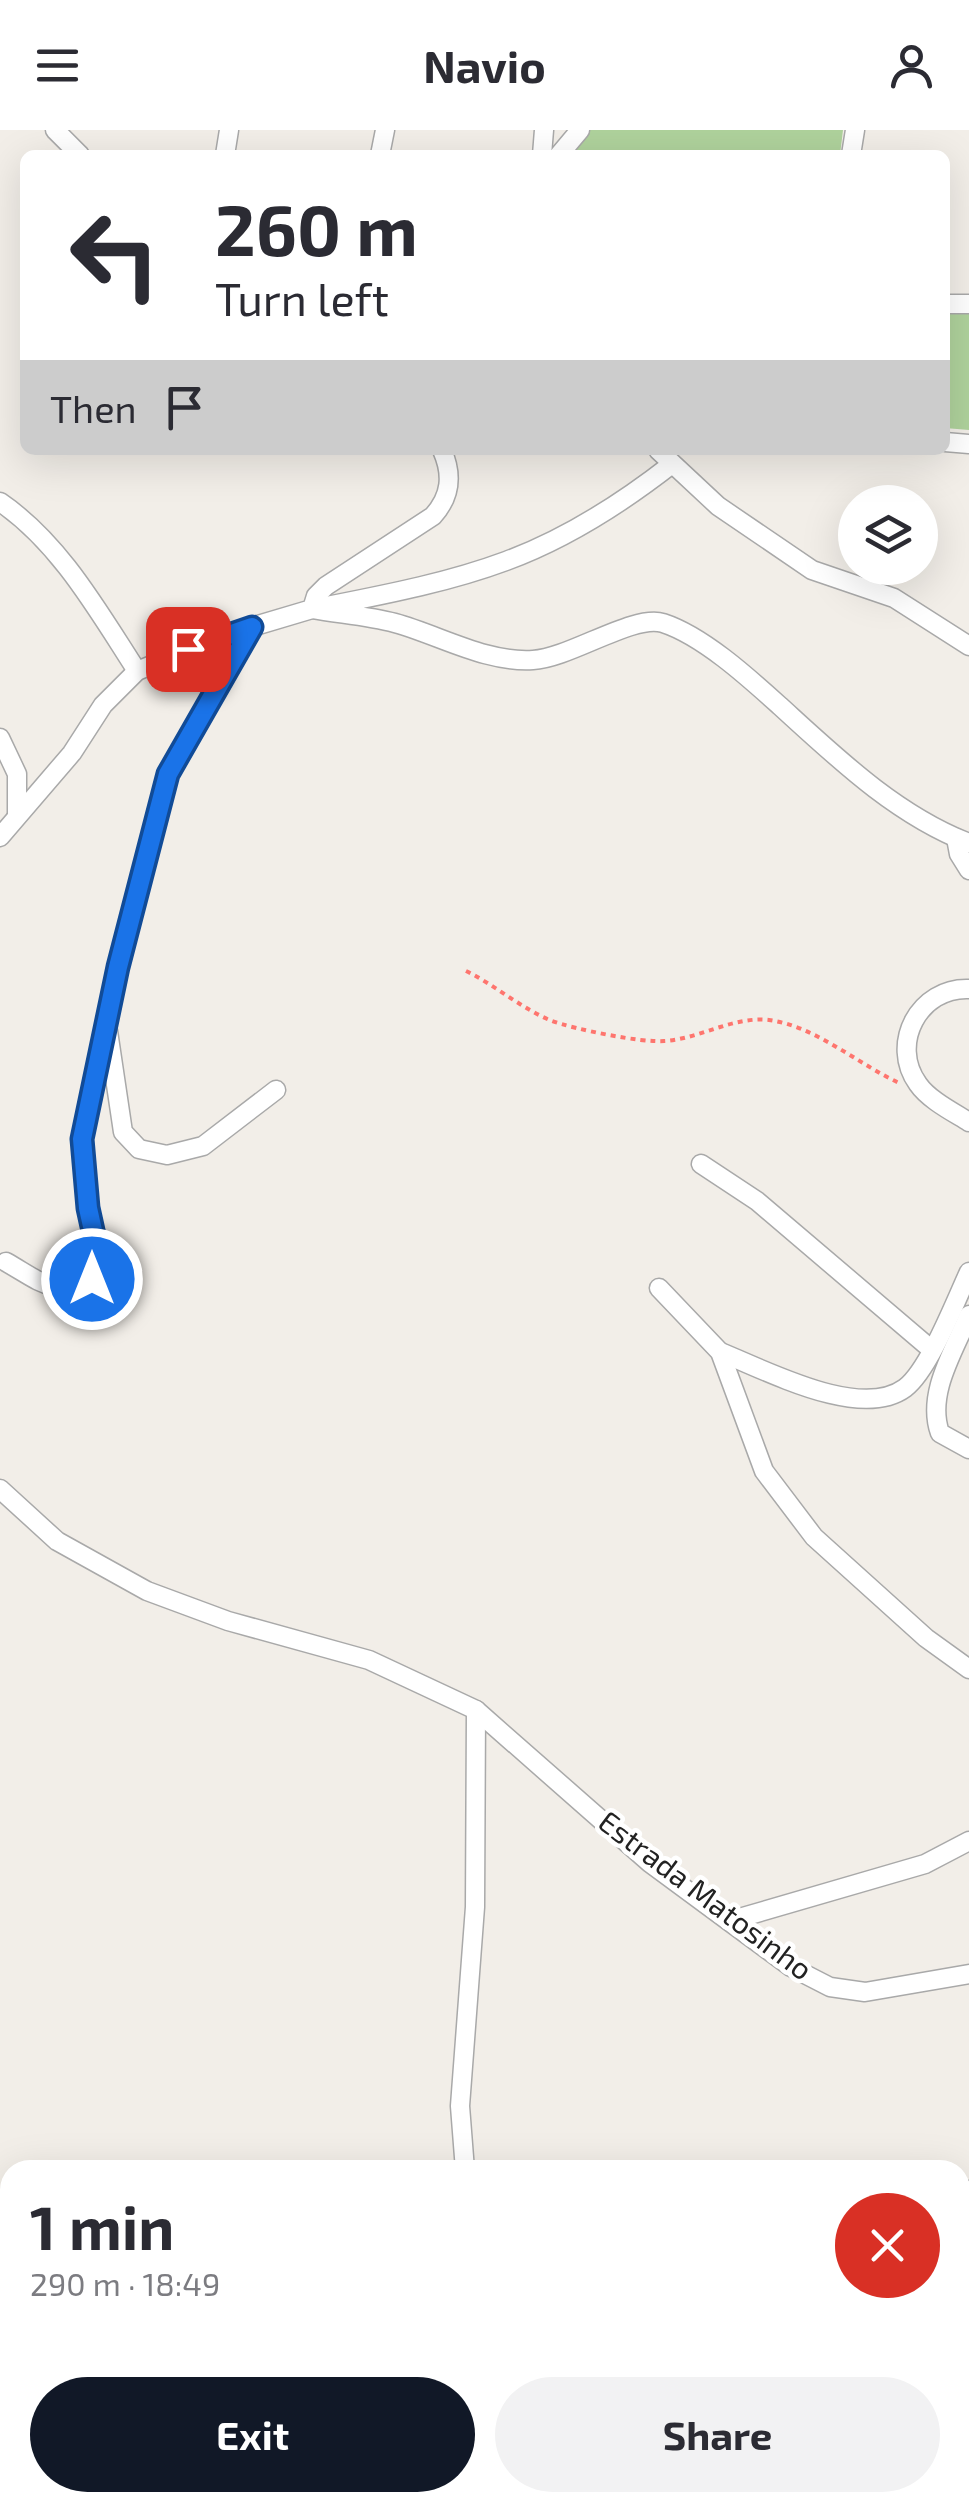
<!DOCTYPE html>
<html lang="en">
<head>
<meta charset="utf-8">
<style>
	body { margin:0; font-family:"Exo 2",sans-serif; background:#f2f2f3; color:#2b2b33; height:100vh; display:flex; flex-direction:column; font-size:38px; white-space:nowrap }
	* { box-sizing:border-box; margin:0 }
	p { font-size:32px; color:#7c7c81 }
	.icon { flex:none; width:55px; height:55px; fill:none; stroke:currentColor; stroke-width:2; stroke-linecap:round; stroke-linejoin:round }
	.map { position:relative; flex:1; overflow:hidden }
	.panel { position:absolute; left:0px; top:2030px; width:970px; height:352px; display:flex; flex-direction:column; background:#fff; border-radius:30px 30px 0 0; box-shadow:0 10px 40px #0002 }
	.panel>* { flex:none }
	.top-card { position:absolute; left:20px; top:20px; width:930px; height:305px; border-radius:15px; box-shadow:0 10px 40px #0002; background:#fff; color:#2b2b33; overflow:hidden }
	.buttons { position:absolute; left:838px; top:355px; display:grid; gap:20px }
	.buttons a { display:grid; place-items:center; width:100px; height:100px; border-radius:50%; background:#fff; box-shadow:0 10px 40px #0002; font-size:50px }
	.pin { position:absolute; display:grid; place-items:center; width:85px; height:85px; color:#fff; margin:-42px; border-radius:20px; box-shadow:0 5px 15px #0006 }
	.me { position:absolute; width:110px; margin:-55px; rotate:0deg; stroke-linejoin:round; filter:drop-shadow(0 0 8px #0008) }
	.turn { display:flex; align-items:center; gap:35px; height:210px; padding:0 30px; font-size:45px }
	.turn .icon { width:130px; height:130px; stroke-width:2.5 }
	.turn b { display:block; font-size:70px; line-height:85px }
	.then { display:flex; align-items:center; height:95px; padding:0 30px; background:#0003; gap:20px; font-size:38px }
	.round { display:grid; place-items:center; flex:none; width:105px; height:105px; border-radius:52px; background:#f2f2f3 }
	.headline { display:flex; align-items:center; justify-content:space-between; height:170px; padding:0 30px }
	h1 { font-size:60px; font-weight:700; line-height:75px }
	.cta { display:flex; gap:20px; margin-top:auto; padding:20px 30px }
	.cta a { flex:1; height:115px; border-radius:60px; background:#111827; color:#fff; font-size:40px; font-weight:700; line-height:115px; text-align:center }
	.cta a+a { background:#f2f2f3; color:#2b2b33 }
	header { display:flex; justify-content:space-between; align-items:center; height:130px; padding:0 30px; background:#fff; font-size:45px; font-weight:700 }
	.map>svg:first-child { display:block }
	.forest { fill:#afd29c }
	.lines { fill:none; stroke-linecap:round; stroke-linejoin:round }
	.minor-casing { stroke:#a9a9a9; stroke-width:21 }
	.path { stroke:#fe756e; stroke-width:4; stroke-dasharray:5 5; stroke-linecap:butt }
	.minor { stroke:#fff; stroke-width:18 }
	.route-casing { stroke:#114b97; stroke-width:25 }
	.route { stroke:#1a73e8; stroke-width:18 }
	.labels { text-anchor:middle; stroke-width:9; stroke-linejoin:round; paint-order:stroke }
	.street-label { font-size:30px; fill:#222; stroke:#fff }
</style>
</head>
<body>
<header><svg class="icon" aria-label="menu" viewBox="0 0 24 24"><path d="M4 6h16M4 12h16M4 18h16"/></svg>Navio<svg class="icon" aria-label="person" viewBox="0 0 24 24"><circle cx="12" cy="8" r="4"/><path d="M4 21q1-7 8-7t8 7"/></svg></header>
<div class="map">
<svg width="969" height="2381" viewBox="0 0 969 2381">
	<rect width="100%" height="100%" fill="#f2eee8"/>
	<g class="forest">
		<path d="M590 0H843L840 25H568Z"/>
		<path d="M945 182H969V300L945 298Z"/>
	</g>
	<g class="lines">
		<defs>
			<g id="minor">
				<path d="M55 0 80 25"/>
				<path d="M225 25 229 0"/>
				<path d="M380 25 385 0"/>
				<path d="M542 25 544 0"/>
				<path d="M559 25 580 0"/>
				<path d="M851 25 855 0"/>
				<path d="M945 174H969"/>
				<path d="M945 312 969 314"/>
				<path d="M658 320 718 376 812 440 894 468 969 516"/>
				<path d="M672 334C622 373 566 409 506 431 444 454 377 466 312 479 340 484 368 486 395 493 439 505 486 533 533 530 570 528 633 484 663 493 703 506 749 548 780 576 837 628 896 685 969 713"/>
				<path d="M0 372C60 413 98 481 137 541"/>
				<path d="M0 608 17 644V685"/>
				<path d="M0 707 72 623 103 575 137 541 228 504 312 479 316 466 326 456 433 386C451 366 453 345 442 320"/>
				<path d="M956 708 959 724 969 740"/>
				<path d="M969 859C919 857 889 914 918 954 929 970 953 982 969 992"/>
				<path d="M108 901 123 1002 139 1019 167 1025 203 1016 276 960"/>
				<path d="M701 1034 757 1071 932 1220"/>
				<path d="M6 1132C43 1153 50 1165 92 1149L99 1128 87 1078 81 1009 118 837 168 644 252 497"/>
				<path d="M659 1158 720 1222 764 1341 814 1407 926 1508 969 1539"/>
				<path d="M969 1185C954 1221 926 1264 940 1303L969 1319"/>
				<path d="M720 1222C766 1240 860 1291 905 1258 929 1240 956 1170 969 1142"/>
				<path d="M0 1359 57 1411 147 1461 228 1491 369 1530 476 1580 475 1777 460 1976 465 2040"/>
				<path d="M476 1580 650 1733 791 1837 830 1857 865 1862 969 1844"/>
				<path d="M729 1791 925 1734 969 1711"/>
				<path d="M960 2062 969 2060"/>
				<path d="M960 2159 969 2154"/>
				<path d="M0 2340 10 2343"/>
				<path d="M0 2355 10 2359"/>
				<path d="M45 2372 65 2381"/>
				<path d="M190 2372 217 2381"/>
				<path d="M646 2381 656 2372"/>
			</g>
		</defs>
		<use href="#minor" class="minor-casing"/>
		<path class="path" d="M466 841C495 855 522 879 552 891 574 899 641 913 664 911 700 909 732 886 769 890 815 896 858 934 899 953"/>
		<use href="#minor" class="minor"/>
	</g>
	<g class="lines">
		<defs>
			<path id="route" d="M92 1149 99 1128 88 1078 82 1009 118 837 168 644 252 497 188 519"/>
		</defs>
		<use href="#route" class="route-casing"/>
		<use href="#route" class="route"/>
	</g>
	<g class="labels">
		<g class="street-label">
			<text transform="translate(705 1766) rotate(37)" y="10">Estrada Matosinho</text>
		</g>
	</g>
</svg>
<div class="buttons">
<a><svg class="icon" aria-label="layers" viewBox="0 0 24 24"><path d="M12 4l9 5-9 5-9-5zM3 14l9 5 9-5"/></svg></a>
</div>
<div class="pin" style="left:188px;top:519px;background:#d93025"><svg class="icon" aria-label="arrive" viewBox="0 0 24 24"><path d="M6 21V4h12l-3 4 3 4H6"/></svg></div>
<svg class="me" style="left:92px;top:1149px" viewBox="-20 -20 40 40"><circle r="17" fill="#1a73e8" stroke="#fff" stroke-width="3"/><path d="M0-11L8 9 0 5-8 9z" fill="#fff"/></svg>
<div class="top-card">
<div class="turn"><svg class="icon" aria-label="left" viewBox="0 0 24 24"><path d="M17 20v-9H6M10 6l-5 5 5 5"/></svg><div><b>260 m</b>Turn left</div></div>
<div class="then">Then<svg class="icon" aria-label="arrive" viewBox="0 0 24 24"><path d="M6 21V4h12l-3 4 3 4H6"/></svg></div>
</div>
<section class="panel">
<div class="headline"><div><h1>1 min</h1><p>290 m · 18:49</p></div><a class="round" style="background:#d93025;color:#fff"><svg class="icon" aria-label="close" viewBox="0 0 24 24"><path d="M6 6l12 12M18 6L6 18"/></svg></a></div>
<div class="cta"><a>Exit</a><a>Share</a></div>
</section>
</div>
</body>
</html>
